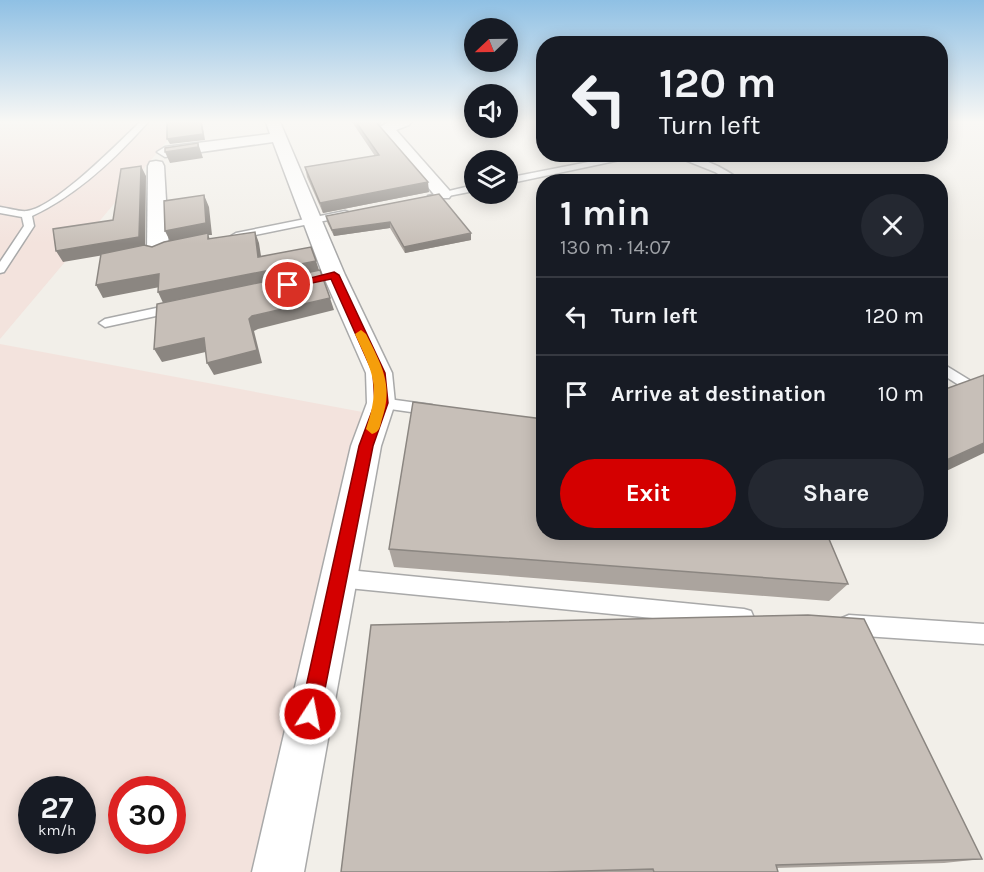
<!DOCTYPE html>
<html lang="en">
<head>
<meta charset="utf-8">
<style>
	body { margin:0; font-family:Karla,sans-serif; background:#242831; color:#f1f3f6; height:100vh; display:flex; flex-direction:column; font-size:22px; white-space:nowrap }
	* { box-sizing:border-box; margin:0 }
	p { font-size:20px; color:#9ea1a6 }
	.icon { flex:none; width:33px; height:33px; fill:none; stroke:currentColor; stroke-width:2; stroke-linecap:round; stroke-linejoin:round }
	.map { position:relative; flex:1; overflow:hidden }
	.details { position:absolute; left:536px; top:174px; width:412px; height:366px; display:flex; flex-direction:column; background:#171b24; border-radius:24px; box-shadow:0 3px 15px #0003 }
	.details>* { flex:none }
	.top-card { position:absolute; left:536px; top:36px; width:412px; height:126px; border-radius:24px; box-shadow:0 3px 15px #0003; background:#171b24; color:#f1f3f6; overflow:hidden }
	.needle { width:39px; rotate:248deg }
	.buttons { position:absolute; left:464px; top:18px; display:grid; gap:12px }
	.buttons a { display:grid; place-items:center; width:54px; height:54px; border-radius:50%; background:#171b24; box-shadow:0 3px 15px #0003; font-size:30px }
	.speed { position:absolute; left:18px; top:776px; display:flex; gap:12px; font-size:30px; font-weight:700; text-align:center }
	.speed>* { display:grid; place-content:center; width:78px; height:78px; border-radius:50%; background:#171b24; box-shadow:0 3px 15px #0003; line-height:1 }
	.speed small { font-size:15px; font-weight:400 }
	.speed .limit { border:9px solid #d22; background:#fff; color:#111 }
	.pin { position:absolute; display:grid; place-items:center; width:51px; height:51px; color:#fff; margin:-26px; border:3px solid #fff; border-radius:50%; box-shadow:0 2px 6px #0007 }
	.me { position:absolute; width:66px; margin:-33px; rotate:11deg; stroke-linejoin:round; filter:drop-shadow(0 0 4px #0008) }
	.turn { display:flex; align-items:center; gap:21px; height:126px; padding:0 24px; font-size:27px }
	.turn .icon { width:78px; height:78px; stroke-width:2.5 }
	.turn b { display:block; font-size:42px; line-height:51px }
	.round { display:grid; place-items:center; flex:none; width:63px; height:63px; border-radius:32px; background:#242831 }
	.summary { display:flex; align-items:center; justify-content:space-between; height:102px; padding:0 24px }
	h1 { font-size:36px; font-weight:700; line-height:45px }
	.button { display:flex; gap:12px; margin-top:auto; padding:12px 24px }
	.button a { flex:1; height:69px; border-radius:36px; background:#d40000; color:#fff; font-size:24px; font-weight:700; line-height:69px; text-align:center }
	.button a+a { background:#242831; color:#f1f3f6 }
	ul { padding:0; list-style:none }
	li { display:flex; align-items:center; gap:18px; height:78px; padding:0 24px; border-top:2px solid #363941 }
	li div { flex:1 }
	li b { display:block; font-size:22px }
	li em { font-style:normal }
	.map>svg:first-child { display:block }
	.military { fill:#f3e3dd; fill-rule:evenodd }
	.lines { fill:none; stroke-linecap:round; stroke-linejoin:round }
	.service-casing { stroke:#a9a9a9; stroke-width:3 }
	.minor-casing { stroke:#a9a9a9; stroke-width:3 }
	.service { fill:#fff; fill-rule:evenodd }
	.minor { fill:#fff; fill-rule:evenodd }
	.wall { fill:#aba49e }
	.shaded-wall { fill:#8b8681 }
	.building { fill:#c7bfb8; stroke:#8b8681; stroke-width:1.5 }
	.route { fill:#d40000; stroke:#8a0000; stroke-width:1.5 }
	.slow { fill:#f59e0b }
</style>
</head>
<body>
<div class="map">
<svg width="984" height="872" viewBox="0 0 984 872">
	<rect width="100%" height="100%" fill="#f2efe9"/>
	<g class="military">
		<path d="M0 122H183L0 339Z"/>
		<path d="M0 344 384 416 304 872H0ZM32 789H82V840H32ZM122 789H172V840H122Z"/>
	</g>
	<g class="lines">
		<defs>
			<g id="service">
				<path d="M140 122H148C115 159 77 195 32 216L34 226 4 272 0 273V262L24 226 22 217 0 213V207C8 208 20 212 27 211 56 207 118 143 140 122Z"/>
				<path d="M629 154H648L507 184V178Z"/>
				<path d="M670 154C694 154 724 166 742 182H731L715 172Z"/>
				<path d="M474 185V191L433 199 428 196Z"/>
				<path d="M345 211 348 212V216L236 239 231 236 236 233Z"/>
				<path d="M175 304 179 305V311L105 327 99 323 105 319Z"/>
				<path d="M940 362 984 389V401L940 373Z"/>
				<path d="M381 398 432 405 439 410 432 415 376 407 374 403Z"/>
				<path d="M338 569 744 609 751 611 754 618 751 625 744 627 338 587 331 584 329 578 331 572Z"/>
				<path d="M849 615 984 624V644L849 635 842 632 839 625 842 618Z"/>
			</g>
			<g id="minor">
				<path d="M266 122H280L345 275 392 373 395 403 381 446 304 872H252L351 446 367 403 366 373 323 275 273 142 165 157 157 152 165 147 270 134Z"/>
				<path d="M389 122H411L409 125 396 130 449 190 452 194 449 198H437L381 131 378 128Z"/>
				<path d="M156 161 162 162 164 166 169 251 165 255 158 257 151 255 147 251 148 166 150 162Z"/>
			</g>
		</defs>
		<use href="#service" class="service-casing"/>
		<use href="#minor" class="minor-casing"/>
		<use href="#service" class="service"/>
		<use href="#minor" class="minor"/>
	</g>
	<g class="wall">
		<path d="M352 122H381V124L379 126 429 192 323 213 307 177 305 167 375 156Z"/>
		<path d="M439 194 471 233V240L405 253 390 228 334 236 327 222 326 216Z"/>
		<path d="M389 549 848 584 829 601 394 567Z"/>
		<path d="M982 859 944 863 776 868 778 872H341Z"/>
	</g>
	<g class="shaded-wall">
		<path d="M201 122H202L205 140 170 144 167 139Z"/>
		<path d="M198 143 203 158 170 163 165 152Z"/>
		<path d="M141 166 146 176 145 248 63 262 56 251 139 237Z"/>
		<path d="M428 182 429 192 323 213 320 203Z"/>
		<path d="M204 195 209 207 212 235H208L213 245 171 243 165 231Z"/>
		<path d="M390 222V228L334 236 332 230Z"/>
		<path d="M255 232 259 243 263 269 258 257Z"/>
		<path d="M471 233V240L405 253 404 247Z"/>
		<path d="M316 261 320 273 164 305 158 292Z"/>
		<path d="M159 274 165 286 103 298 96 285Z"/>
		<path d="M330 298 334 310 258 329 254 331 262 363 214 375 207 363 252 316Z"/>
		<path d="M204 338 210 351 162 362 154 349Z"/>
		<path d="M984 443V453L940 474V463Z"/>
	</g>
	<g class="building">
		<path d="M167 122H201L203 134 167 139Z"/>
		<path d="M356 122H376L428 182 320 203 305 167 379 155Z"/>
		<path d="M198 143V147L165 152V148Z"/>
		<path d="M141 166 139 237 56 251 53 229 113 220 121 169Z"/>
		<path d="M439 194 471 233 404 247 390 222 332 230 326 216Z"/>
		<path d="M204 195 206 223 165 231 164 201Z"/>
		<path d="M255 232 258 257 311 247 316 261 158 292 159 274 96 285 101 254 144 245 152 247 164 242 208 233V239Z"/>
		<path d="M320 270 330 298 252 316 249 319 257 350 207 363 204 338 154 349 157 304Z"/>
		<path d="M984 375V443L940 463V391Z"/>
		<path d="M413 402 543 419V532H826L848 584 389 549Z"/>
		<path d="M808 615 864 619 982 859 776 865 778 872H654L653 869 547 872H341L371 625Z"/>
	</g>
	<linearGradient id="sky" x2="0" y2="1"><stop stop-color="#8fc0e4"/><stop offset="0.5" stop-color="#f9f8f5"/><stop offset="1" stop-color="#f9f8f5" stop-opacity="0"/></linearGradient>
	<rect width="984" height="244" fill="url(#sky)"/>
	<path class="route" d="M334 272 339 275 385 373 388 403 373 446 320 714 317 721 310 724 303 721 300 714 359 446 375 403 373 373 331 279 288 288 283 285Z"/>
	<path class="slow" d="M361 330 366 334C381 364 394 385 382 419 380 426 380 432 372 434L366 429C381 385 373 374 355 334Z"/>
</svg>
<div class="buttons">
<a><svg class="needle" viewBox="-14 -14 28 28"><path d="M0-13l5 13h-10z" fill="#e53935"/><path d="M0 13l5-13h-10z" fill="#9ea1a6"/></svg></a>
<a><svg class="icon" aria-label="sound" viewBox="0 0 24 24"><path d="M4 9h4l5-4v14l-5-4H4zM17 9q2 3 0 6"/></svg></a>
<a><svg class="icon" aria-label="layers" viewBox="0 0 24 24"><path d="M12 4l9 5-9 5-9-5zM3 14l9 5 9-5"/></svg></a>
</div>
<div class="speed"><div>27<small>km/h</small></div><div class="limit">30</div></div>
<div class="pin" style="left:288px;top:285px;background:#d93025"><svg class="icon" aria-label="arrive" viewBox="0 0 24 24"><path d="M6 21V4h12l-3 4 3 4H6"/></svg></div>
<svg class="me" style="left:310px;top:714px" viewBox="-20 -20 40 40"><circle r="17" fill="#d40000" stroke="#fff" stroke-width="3"/><path d="M0-11L8 9 0 5-8 9z" fill="#fff"/></svg>
<div class="top-card">
<div class="turn"><svg class="icon" aria-label="left" viewBox="0 0 24 24"><path d="M17 20v-9H6M10 6l-5 5 5 5"/></svg><div><b>120 m</b>Turn left</div></div>
</div>
<section class="details">
<div class="summary"><div><h1>1 min</h1><p>130 m · 14:07</p></div><a class="round"><svg class="icon" aria-label="close" viewBox="0 0 24 24"><path d="M6 6l12 12M18 6L6 18"/></svg></a></div>
<ul>
<li><svg class="icon" aria-label="left" viewBox="0 0 24 24"><path d="M17 20v-9H6M10 6l-5 5 5 5"/></svg><div><b>Turn left</b></div><em>120 m</em></li>
<li><svg class="icon" aria-label="arrive" viewBox="0 0 24 24"><path d="M6 21V4h12l-3 4 3 4H6"/></svg><div><b>Arrive at destination</b></div><em>10 m</em></li>
</ul>
<div class="button"><a>Exit</a><a>Share</a></div>
</section>
</div>
</body>
</html>
